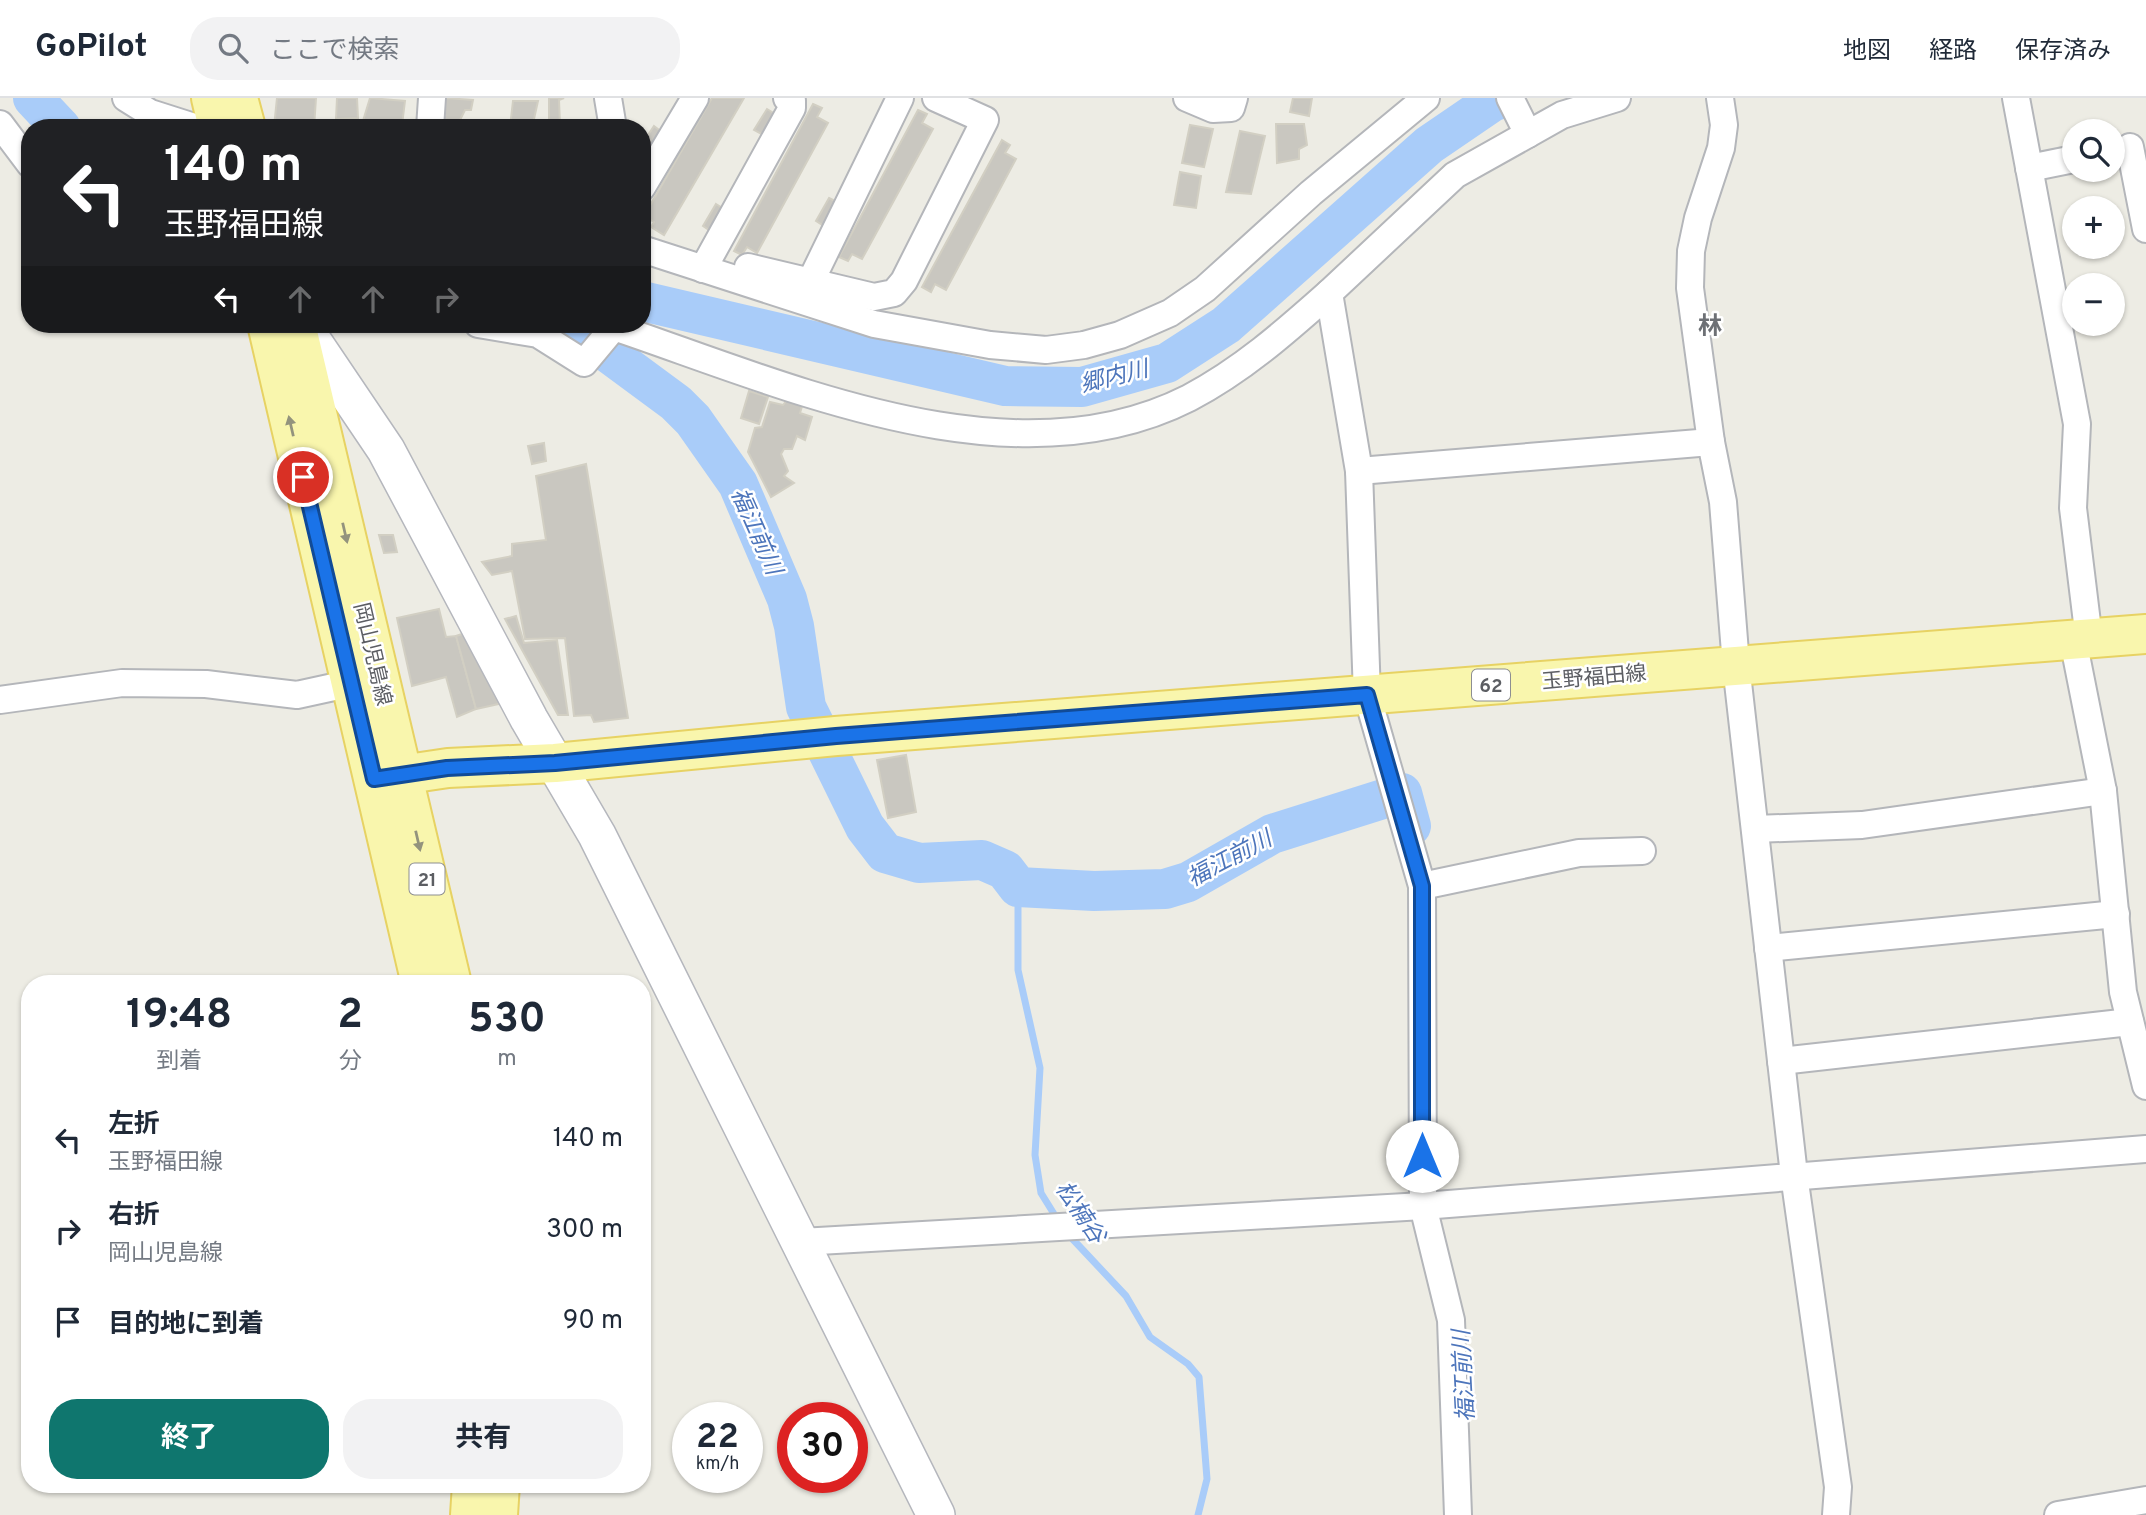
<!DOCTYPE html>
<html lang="ja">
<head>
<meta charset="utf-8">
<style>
	body { margin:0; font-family:Overpass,"Noto Sans JP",sans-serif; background:#f2f2f3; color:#1f2937; height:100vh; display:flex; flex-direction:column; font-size:26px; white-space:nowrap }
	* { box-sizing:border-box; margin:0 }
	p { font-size:23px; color:#747a83 }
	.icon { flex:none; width:38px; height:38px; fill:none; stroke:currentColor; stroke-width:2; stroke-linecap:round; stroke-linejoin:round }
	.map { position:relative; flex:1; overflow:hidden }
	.side { position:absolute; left:21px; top:877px; width:630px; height:518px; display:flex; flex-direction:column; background:#fff; border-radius:28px; box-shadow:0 2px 5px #0004 }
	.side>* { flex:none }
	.banner { position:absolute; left:21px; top:21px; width:630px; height:214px; border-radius:28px; box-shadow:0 2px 5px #0004; background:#202124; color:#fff; overflow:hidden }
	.controls { position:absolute; left:2062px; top:21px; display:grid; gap:14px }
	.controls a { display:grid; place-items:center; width:63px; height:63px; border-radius:50%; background:#fff; box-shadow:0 2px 5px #0004; font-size:35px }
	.speed { position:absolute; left:672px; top:1304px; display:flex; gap:14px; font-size:35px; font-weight:700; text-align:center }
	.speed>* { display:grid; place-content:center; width:91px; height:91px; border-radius:50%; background:#fff; box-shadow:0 2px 5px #0004; line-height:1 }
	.speed small { font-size:18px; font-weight:400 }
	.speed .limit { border:10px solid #d22; background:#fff; color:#111 }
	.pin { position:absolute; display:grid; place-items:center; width:60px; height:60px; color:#fff; margin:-30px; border:4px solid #fff; border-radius:50%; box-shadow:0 2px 7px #0007 }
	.me { position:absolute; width:77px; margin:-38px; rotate:0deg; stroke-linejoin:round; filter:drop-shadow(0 0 5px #0008) }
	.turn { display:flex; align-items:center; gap:24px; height:147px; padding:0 28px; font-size:32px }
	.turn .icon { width:91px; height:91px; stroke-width:2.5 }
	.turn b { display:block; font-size:49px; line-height:60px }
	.lanes { display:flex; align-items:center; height:66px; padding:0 28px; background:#0003; justify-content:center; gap:35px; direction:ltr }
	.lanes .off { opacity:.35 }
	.eta { display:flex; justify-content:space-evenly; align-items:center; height:119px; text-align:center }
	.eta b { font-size:42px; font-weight:700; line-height:49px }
	.button { display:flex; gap:14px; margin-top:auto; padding:14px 28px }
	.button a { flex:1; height:80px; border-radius:28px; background:#0f766e; color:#fff; font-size:28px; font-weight:700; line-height:80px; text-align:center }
	.button a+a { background:#f2f2f3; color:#1f2937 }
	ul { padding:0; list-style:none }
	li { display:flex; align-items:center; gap:21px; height:91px; padding:0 28px }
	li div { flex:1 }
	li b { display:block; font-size:26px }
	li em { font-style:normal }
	header { display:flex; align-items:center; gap:42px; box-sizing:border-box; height:98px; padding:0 35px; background:#fff; border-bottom:2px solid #e0e1e3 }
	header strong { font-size:33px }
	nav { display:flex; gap:38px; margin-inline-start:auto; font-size:24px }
	.search { width:490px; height:63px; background:#f2f2f3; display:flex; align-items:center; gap:18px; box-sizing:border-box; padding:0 24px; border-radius:28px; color:#747a83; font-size:26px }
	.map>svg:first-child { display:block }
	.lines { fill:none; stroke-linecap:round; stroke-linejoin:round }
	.stream { stroke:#a9ccf9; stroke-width:7 }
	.river { stroke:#a9ccf9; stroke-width:40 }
	.building { fill:#c9c7c0; stroke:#d2cfc3; stroke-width:2 }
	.street-casing { stroke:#b4b6ba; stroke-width:30 }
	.secondary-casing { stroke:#b5b7bd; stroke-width:40 }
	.primary-casing { stroke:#e7d263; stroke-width:42 }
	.street { stroke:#fff; stroke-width:26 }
	.secondary { stroke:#fff; stroke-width:37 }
	.primary { stroke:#f9f6ad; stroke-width:38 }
	.oneway { fill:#93937d }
	.route-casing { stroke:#114b97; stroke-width:18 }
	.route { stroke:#1a73e8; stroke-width:12 }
	.labels { text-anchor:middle; stroke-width:5; stroke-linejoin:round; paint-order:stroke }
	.shield { fill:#fff; stroke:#8d8e92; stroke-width:2 }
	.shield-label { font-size:19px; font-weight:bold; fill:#5c5e63 }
	.street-label { font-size:21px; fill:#5c5e63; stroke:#fff }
	.water-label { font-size:23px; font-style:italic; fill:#4d75bb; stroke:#fff }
	.quarter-label { font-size:24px; font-weight:bold; fill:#6d7075; stroke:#fff }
</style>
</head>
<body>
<header>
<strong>GoPilot</strong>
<div class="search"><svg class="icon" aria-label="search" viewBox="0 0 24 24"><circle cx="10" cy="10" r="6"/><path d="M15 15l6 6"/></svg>ここで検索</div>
<nav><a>地図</a><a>経路</a><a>保存済み</a></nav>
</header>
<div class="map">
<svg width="2146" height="1417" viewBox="0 0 2146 1417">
	<rect width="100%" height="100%" fill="#edece4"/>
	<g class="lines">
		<g class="stream">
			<path d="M1018 789V872L1040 970 1035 1057 1041 1095 1059 1124"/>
			<path d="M1066 1134 1126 1198 1150 1239 1188 1266 1199 1279 1207 1381 1198 1417"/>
		</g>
		<g class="river">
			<path d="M33 0 61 30"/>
			<path d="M642 203 1005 288 1082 289 1167 265 1226 227 1429 47 1492 4 1503 0"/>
			<path d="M569 226 676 305 693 322 738 386 787 501 794 528 806 609 865 729 885 755 919 765 982 762 1005 772 1018 789 1094 793 1165 791 1188 784 1272 736 1402 695 1411 728"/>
		</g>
	</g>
	<g class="building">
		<path d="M277 0H316L314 30 274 29Z"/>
		<path d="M337 0H357L358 20 336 21Z"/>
		<path d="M370 0 405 3 402 27 363 23Z"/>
		<path d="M446 0 473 2 471 12H465L456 30H444Z"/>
		<path d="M549 0H564L559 2 560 27H549Z"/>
		<path d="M712 0H744L664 137 651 129 654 124 644 118Z"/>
		<path d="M1293 0H1312L1309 18 1290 14Z"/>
		<path d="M513 3H538L532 30 510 29Z"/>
		<path d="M813 6 822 10 817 19 828 25 757 155 747 149 742 157 734 153Z"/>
		<path d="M767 11 777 17 765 38 754 32Z"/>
		<path d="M918 12 927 16 922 25 933 31 862 161 852 156 848 163 839 159Z"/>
		<path d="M1276 26H1304L1307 47 1299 51V61L1277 65Z"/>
		<path d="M1190 27 1213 31 1204 69 1182 65Z"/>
		<path d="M654 28 663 35 647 55 642 51V46Z"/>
		<path d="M1240 33 1265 38 1251 96 1226 94Z"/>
		<path d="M1002 42 1010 47 1005 55 1016 61 946 192 935 186 931 194 922 189Z"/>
		<path d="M1180 74 1201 78 1196 110 1174 107Z"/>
		<path d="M829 100 837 104 824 128 816 123Z"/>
		<path d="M716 106 726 112 712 134 703 128Z"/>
		<path d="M749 293 768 299 759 326 741 320Z"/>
		<path d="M787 302 803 305 800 315 812 319 805 342 797 338 792 351H784L781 356 788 373 784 378 794 385 771 399 748 354 755 330 762 329 770 304 783 307Z"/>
		<path d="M544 345 546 363 532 366 528 348Z"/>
		<path d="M586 366 628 620 594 624 591 617 574 618 565 540 525 541 512 473 492 477 482 464 512 458V446L546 442 536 378Z"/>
		<path d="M379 437H393L397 454 384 455Z"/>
		<path d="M439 511 446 539 456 538 476 611 457 619 446 579 412 588 397 520Z"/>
		<path d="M516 518 524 545 557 542 568 617H558L505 521Z"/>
		<path d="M465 535 503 605 476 611 456 538Z"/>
		<path d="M906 657 916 714 888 720 877 662Z"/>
	</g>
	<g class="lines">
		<defs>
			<g id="street">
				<path d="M126 0 150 15 197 30"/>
				<path d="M608 0 613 30"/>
				<path d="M1187 0 1213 11 1231 10 1234 0"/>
				<path d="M1510 0 1528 36"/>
				<path d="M1720 0 1724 27 1721 50 1698 120 1691 153 1690 190 1711 344 1723 404 1736 567 1794 1077 1838 1389 1836 1417"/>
				<path d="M2016 0 2077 326 2073 410 2089 541"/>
				<path d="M0 26 30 66"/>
				<path d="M430 30 432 0"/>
				<path d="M2130 49 2146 131"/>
				<path d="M2029 70 2074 61"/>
				<path d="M642 89 695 0"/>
				<path d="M642 151 874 226 990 247 1046 252 1084 247 1120 237 1170 215 1205 191 1311 95 1426 0"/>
				<path d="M748 169 874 199 894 195 904 183 985 22 936 0"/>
				<path d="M703 171 792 10V3L787 0"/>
				<path d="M803 199 900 0"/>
				<path d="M478 226 538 236 584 265 614 229C786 287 1012 390 1189 300 1242 272 1284 235 1329 195"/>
				<path d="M1359 373 1711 344"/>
				<path d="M2073 542 2103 693 2123 894 2146 988"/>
				<path d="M0 602 122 585 206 586 297 597 352 585"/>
				<path d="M1755 731 1862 727 2103 693"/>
				<path d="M1422 788 1579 755 1642 753"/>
				<path d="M1768 850 2116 816"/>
				<path d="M1781 963 2130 924"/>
				<path d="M801 1144 1423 1108 2146 1051"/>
				<path d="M1458 1417 1451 1222 1423 1108 1422 788 1367 597 1359 373 1329 195 1455 77 1562 17 1617 0"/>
				<path d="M2058 1417 2146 1402"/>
			</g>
			<path id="secondary" d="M301 226 386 352 529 621 597 737 936 1417"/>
			<g id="primary">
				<path d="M211 0 218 30"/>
				<path d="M238 0 246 30"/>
				<path d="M267 226 421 886"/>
				<path d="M296 226 452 886"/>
				<path d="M374 681 448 670 555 665 836 638 2146 536"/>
				<path d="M470 1417 472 1386"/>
				<path d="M498 1417 500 1386"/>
			</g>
		</defs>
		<use href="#street" class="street-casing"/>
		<use href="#secondary" class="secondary-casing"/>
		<use href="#primary" class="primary-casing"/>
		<use href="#street" class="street"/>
		<use href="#secondary" class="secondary"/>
		<use href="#primary" class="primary"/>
	</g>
	<defs><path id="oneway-solid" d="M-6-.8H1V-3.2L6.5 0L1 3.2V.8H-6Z" transform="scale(1.75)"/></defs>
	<g class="oneway">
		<use href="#oneway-solid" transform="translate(291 328) rotate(-103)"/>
		<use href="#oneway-solid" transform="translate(345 435) rotate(77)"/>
		<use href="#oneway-solid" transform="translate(418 743) rotate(77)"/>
	</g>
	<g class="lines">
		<defs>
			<path id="route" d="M303 379 374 681 447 670 555 665 836 638 1367 597 1422 788V1058"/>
		</defs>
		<use href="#route" class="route-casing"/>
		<use href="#route" class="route"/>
	</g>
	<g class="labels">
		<g class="shield">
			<rect x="1472" y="571.5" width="38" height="31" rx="5"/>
			<rect x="409.5" y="765.5" width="35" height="31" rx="5"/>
		</g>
		<g class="shield-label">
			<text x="1491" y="594">62</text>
			<text x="427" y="788">21</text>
		</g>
		<g class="street-label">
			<text transform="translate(373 556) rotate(77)" y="7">岡山児島線</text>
			<text transform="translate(1594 579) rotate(-5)" y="7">玉野福田線</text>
		</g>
		<g class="water-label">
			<text transform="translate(1114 278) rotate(-14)" y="8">郷内川</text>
			<text transform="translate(757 433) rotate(66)" y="8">福江前川</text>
			<text transform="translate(1229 760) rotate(-28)" y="8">福江前川</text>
			<text transform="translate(1081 1114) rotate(56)" y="8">松楠谷</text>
			<text transform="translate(1463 1278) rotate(-93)" y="8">福江前川</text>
		</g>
		<g class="quarter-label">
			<text x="1710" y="236">林</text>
		</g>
	</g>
</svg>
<div class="controls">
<a><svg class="icon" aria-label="search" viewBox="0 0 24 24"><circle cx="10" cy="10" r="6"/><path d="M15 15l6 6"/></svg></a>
<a>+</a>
<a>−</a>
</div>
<div class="speed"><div>22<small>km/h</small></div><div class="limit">30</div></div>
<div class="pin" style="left:303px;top:379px;background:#d93025"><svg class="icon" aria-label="arrive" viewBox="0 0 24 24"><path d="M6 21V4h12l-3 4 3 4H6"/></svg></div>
<svg class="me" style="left:1422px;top:1058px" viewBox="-20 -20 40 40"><circle r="19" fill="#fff"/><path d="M0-13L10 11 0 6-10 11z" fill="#1a73e8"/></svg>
<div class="banner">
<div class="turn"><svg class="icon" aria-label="left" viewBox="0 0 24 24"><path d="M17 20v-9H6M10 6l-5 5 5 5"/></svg><div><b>140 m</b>玉野福田線</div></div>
<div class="lanes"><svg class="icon" aria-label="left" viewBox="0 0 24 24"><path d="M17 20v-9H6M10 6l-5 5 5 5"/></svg><svg class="icon off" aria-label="ahead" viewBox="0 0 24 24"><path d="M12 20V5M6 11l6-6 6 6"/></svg><svg class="icon off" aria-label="ahead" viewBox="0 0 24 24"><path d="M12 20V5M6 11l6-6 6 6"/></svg><svg class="icon off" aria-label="right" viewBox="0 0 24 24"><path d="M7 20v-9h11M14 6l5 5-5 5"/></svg></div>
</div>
<section class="side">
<div class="eta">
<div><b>19:48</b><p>到着</p></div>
<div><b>2</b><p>分</p></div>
<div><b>530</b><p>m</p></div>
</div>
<ul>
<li><svg class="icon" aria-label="left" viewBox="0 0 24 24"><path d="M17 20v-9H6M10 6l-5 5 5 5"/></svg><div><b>左折</b><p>玉野福田線</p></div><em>140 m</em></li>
<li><svg class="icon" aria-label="right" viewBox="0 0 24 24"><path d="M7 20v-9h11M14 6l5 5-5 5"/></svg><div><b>右折</b><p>岡山児島線</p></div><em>300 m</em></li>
<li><svg class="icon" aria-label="arrive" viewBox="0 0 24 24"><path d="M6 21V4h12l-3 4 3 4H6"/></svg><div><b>目的地に到着</b></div><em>90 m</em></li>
</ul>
<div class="button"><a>終了</a><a>共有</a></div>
</section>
</div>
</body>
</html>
